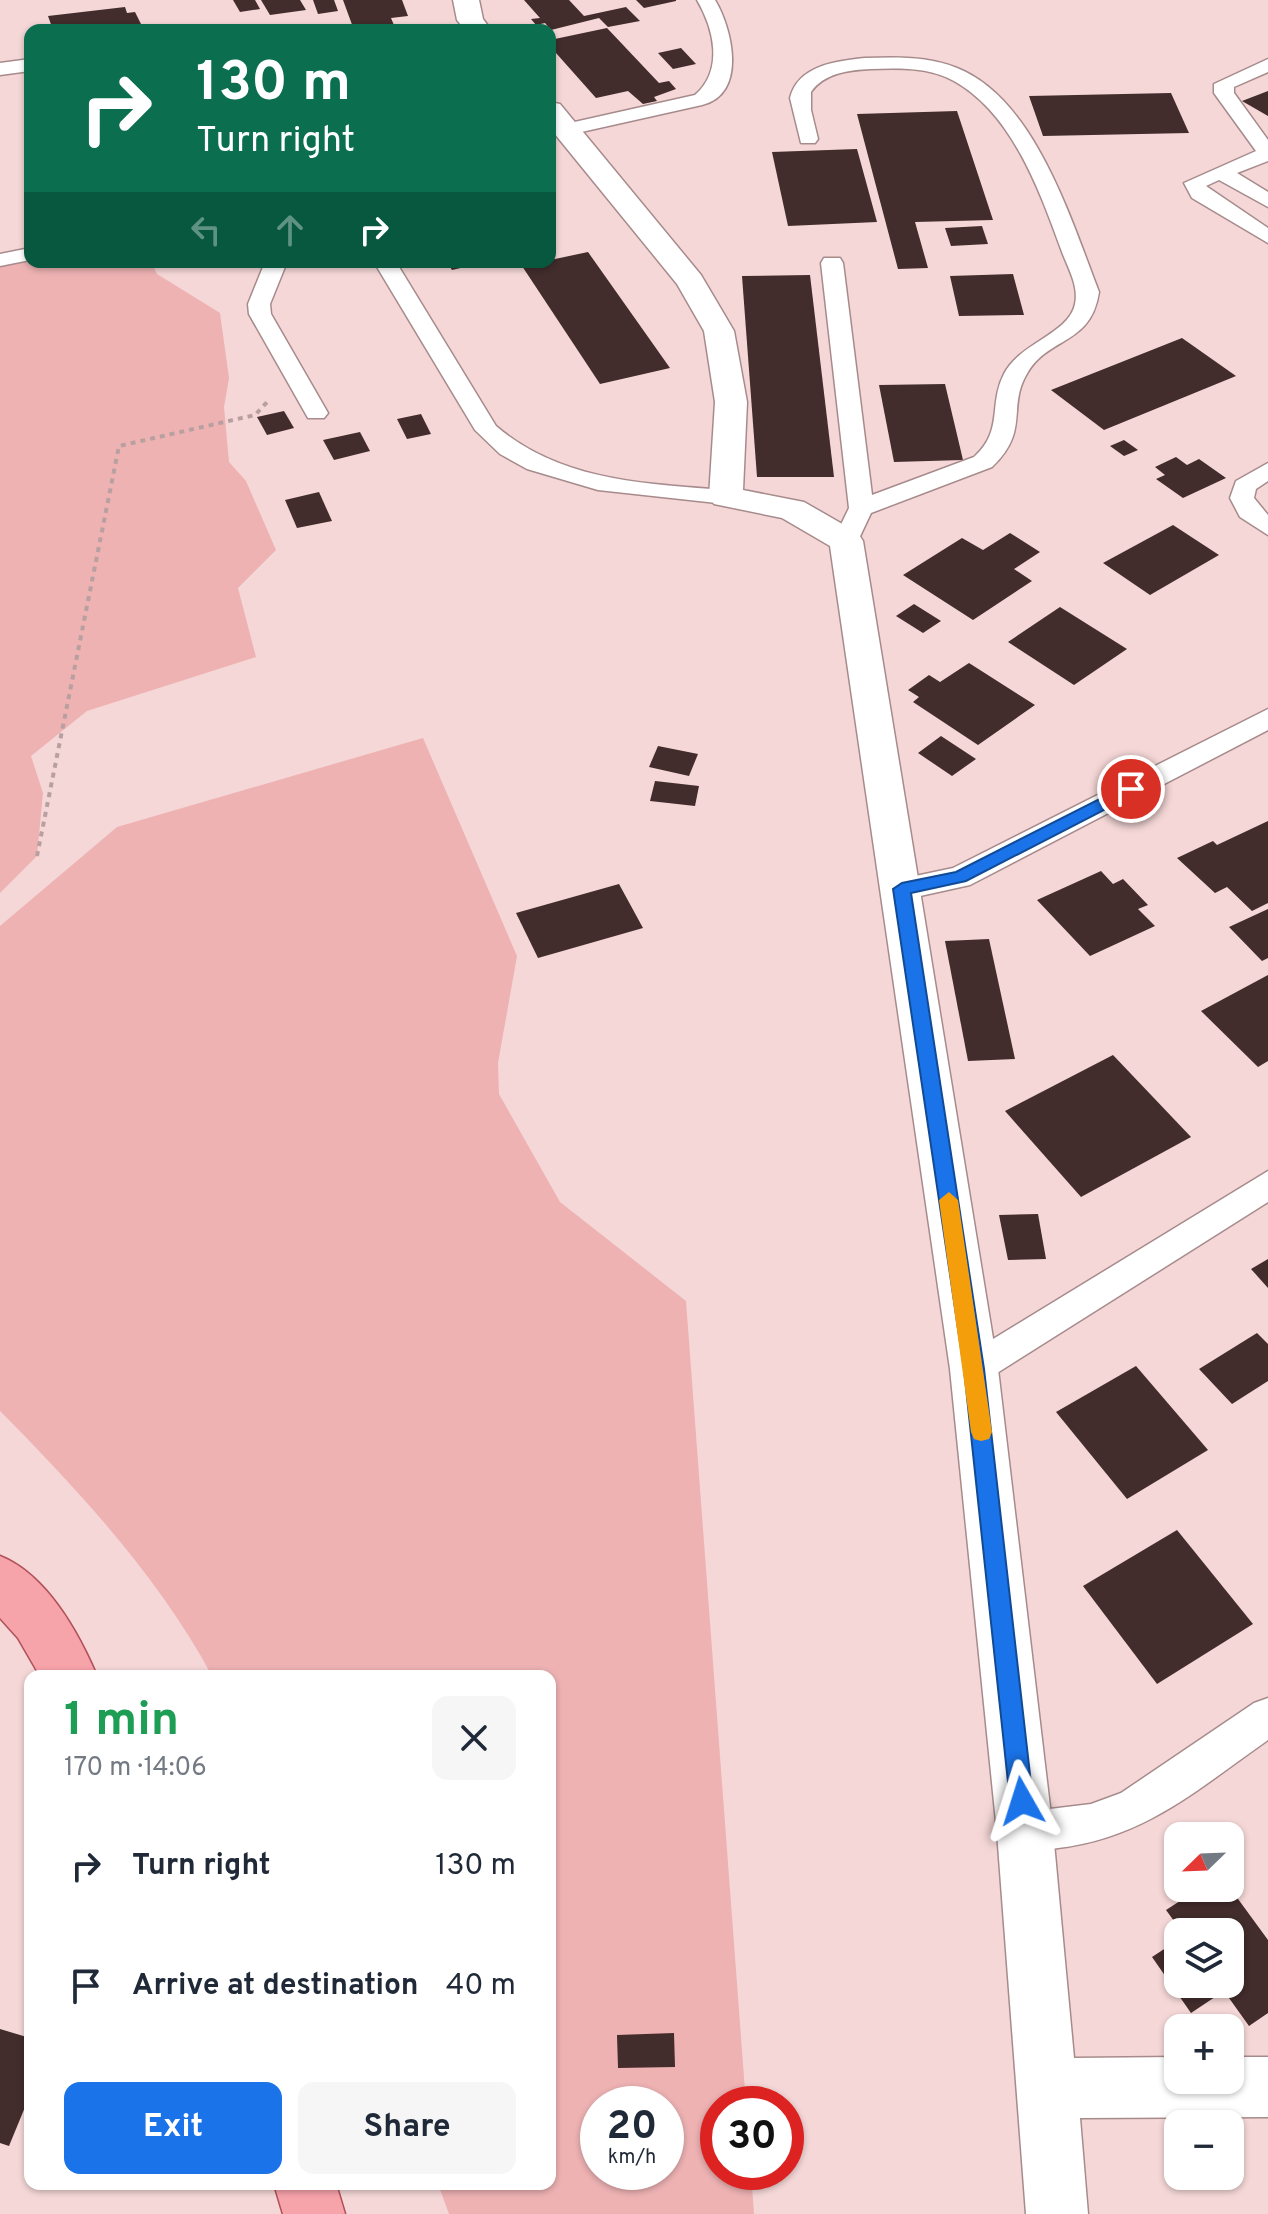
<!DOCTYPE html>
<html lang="en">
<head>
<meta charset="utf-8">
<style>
	body { margin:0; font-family:Overpass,sans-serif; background:#f6f6f7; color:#1f2937; height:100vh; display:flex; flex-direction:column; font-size:30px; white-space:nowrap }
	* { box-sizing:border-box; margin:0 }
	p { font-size:26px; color:#747a83 }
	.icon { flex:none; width:44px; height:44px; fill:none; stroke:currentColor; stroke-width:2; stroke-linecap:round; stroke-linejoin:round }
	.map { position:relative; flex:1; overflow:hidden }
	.side { position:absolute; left:24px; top:1670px; width:532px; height:520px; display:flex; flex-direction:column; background:#fff; border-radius:16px; box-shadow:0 2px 6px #0004 }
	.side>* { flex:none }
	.guide { position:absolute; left:24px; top:24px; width:532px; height:244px; border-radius:16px; box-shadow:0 2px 6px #0004; background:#0b6e4f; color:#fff; overflow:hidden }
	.needle { width:52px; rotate:247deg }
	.buttons { position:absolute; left:1164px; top:1822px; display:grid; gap:16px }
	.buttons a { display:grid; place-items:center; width:80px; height:80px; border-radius:16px; background:#fff; box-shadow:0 2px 6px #0004; font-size:40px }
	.speed { position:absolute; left:580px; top:2086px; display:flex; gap:16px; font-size:40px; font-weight:700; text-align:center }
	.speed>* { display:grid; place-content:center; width:104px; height:104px; border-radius:50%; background:#fff; box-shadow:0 2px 6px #0004; line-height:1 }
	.speed small { font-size:20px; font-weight:400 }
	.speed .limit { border:12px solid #d22; background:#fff; color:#111 }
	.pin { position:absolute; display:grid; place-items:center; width:68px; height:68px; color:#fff; margin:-34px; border:4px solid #fff; border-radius:50%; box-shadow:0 2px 8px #0007 }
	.me { position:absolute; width:88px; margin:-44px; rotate:354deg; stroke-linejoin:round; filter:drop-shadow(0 0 6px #0008) }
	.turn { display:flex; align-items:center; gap:28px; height:168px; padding:0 40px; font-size:36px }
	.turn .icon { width:104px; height:104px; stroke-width:2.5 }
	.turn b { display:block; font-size:56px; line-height:68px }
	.lanes { display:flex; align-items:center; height:76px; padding:0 40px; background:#0003; justify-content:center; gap:40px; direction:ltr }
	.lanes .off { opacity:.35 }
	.round { display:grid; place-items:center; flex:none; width:84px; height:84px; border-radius:16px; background:#f6f6f7 }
	.summary { display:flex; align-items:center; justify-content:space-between; height:136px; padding:0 40px }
	h1 { font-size:48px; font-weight:700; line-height:60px; color:#1e9e55 }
	.primary-button { display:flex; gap:16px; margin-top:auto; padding:16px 40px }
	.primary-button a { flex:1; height:92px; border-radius:16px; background:#1a73e8; color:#fff; font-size:32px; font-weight:700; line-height:92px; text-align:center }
	.primary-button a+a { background:#f6f6f7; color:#1f2937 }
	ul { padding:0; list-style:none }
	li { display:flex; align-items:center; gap:24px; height:120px; padding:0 40px }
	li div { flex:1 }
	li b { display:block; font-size:30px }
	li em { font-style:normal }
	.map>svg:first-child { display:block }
	.green { fill:#eeb2b3; fill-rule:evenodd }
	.building { fill:#422c2c }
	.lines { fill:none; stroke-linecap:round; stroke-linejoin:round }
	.service-casing { stroke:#a78b8c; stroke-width:3 }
	.minor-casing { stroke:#a78b8c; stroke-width:3 }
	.primary-casing { stroke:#b1515a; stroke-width:3 }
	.path { stroke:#b8a0a0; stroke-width:4; stroke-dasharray:5 5; stroke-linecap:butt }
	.service { fill:#fff; fill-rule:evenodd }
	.minor { fill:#fff; fill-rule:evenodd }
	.primary { fill:#f7a3aa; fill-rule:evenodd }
	.route { fill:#1a73e8; stroke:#114b97; stroke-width:2 }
	.slow { fill:#f59e0b }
</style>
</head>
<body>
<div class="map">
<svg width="1268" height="2214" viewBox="0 0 1268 2214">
	<rect width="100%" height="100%" fill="#f5d7d7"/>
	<g class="green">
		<path d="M30 250V262H151L157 274 220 313 229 378 224 407 229 462 246 481 276 550 238 588 256 657 87 711 31 756 43 793 37 856 0 893V255Z"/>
		<path d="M423 738 517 956 498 1063 499 1094 560 1202 686 1301 746 2104H718V2172H751L754 2214H449L438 2184H550V1676H212C159 1577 79 1491 0 1411V926L117 827ZM598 2104H666V2172H598Z"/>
	</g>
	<g class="building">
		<path d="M233 0H255L260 9 240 12Z"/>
		<path d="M261 0H300L306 10 270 15Z"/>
		<path d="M313 0H334L338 11 318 14Z"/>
		<path d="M343 0H402L408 16 391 18 396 30H354Z"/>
		<path d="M524 0H569L584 16 626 7 640 21 608 27 599 18 551 30 545 23 536 25 531 19 540 18Z"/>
		<path d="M636 0H676V1L644 8Z"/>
		<path d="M125 7 127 13 135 12 144 30H53L48 16Z"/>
		<path d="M607 28 659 83 669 81 676 89 654 97 657 101 643 104 628 91 596 98 556 53 550 54V40Z"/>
		<path d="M681 48 696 64 673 69 658 53Z"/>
		<path d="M1268 91V116L1242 101Z"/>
		<path d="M1171 93 1189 133 1043 136 1029 96Z"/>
		<path d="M957 111 993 220 915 222 928 268 898 269 857 114Z"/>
		<path d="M857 149 877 222 788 226 772 152Z"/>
		<path d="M982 226 988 244 951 246 945 228Z"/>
		<path d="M588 252 670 368 600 384 522 266Z"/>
		<path d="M447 262H482V263L452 270Z"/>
		<path d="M1013 274 1024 315 959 316 950 276Z"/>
		<path d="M810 275 834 477H757L742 276Z"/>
		<path d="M1182 338 1236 376 1104 430 1051 390Z"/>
		<path d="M945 384 963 460 894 462 879 385Z"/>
		<path d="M284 411 294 428 267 435 257 417Z"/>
		<path d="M421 414 431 434 407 439 397 419Z"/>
		<path d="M360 432 370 451 334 460 323 440Z"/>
		<path d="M1124 440 1138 450 1124 456 1110 446Z"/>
		<path d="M1176 457 1187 465 1199 459 1226 478 1183 498 1156 479 1165 475 1155 467Z"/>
		<path d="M319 492 332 521 297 528 285 500Z"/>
		<path d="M1173 525 1219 555 1150 595 1103 563Z"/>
		<path d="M1010 533 1040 552 1014 569 1032 581 973 620 903 575 962 538 983 550Z"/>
		<path d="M914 604 941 621 923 633 896 616Z"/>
		<path d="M1060 607 1127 649 1074 685 1008 642Z"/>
		<path d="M969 663 1035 705 978 745 913 702 919 697 908 690 929 675 940 682Z"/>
		<path d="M941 736 976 759 952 776 918 753Z"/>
		<path d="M658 746 698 754 689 776 649 767Z"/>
		<path d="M655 781 699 786 695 806 650 801Z"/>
		<path d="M1268 821V903L1252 911 1227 887 1215 893 1177 858 1213 841 1217 845Z"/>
		<path d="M1101 871 1113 884 1123 879 1148 905 1138 909 1155 926 1090 956 1037 900Z"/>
		<path d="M619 884 643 928 538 958 516 913Z"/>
		<path d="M1268 909V958L1262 961 1229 927Z"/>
		<path d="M989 939 1015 1059 968 1061 945 941Z"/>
		<path d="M1268 975V1061L1258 1067 1201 1011Z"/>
		<path d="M1113 1055 1191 1137 1081 1197 1005 1111Z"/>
		<path d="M1038 1214 1046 1259 1008 1260 999 1215Z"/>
		<path d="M1268 1259V1288L1251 1269Z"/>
		<path d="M1257 1333 1268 1344V1381L1232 1404 1199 1369Z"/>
		<path d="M1136 1366 1208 1450 1127 1499 1056 1412Z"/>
		<path d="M1177 1530 1253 1624 1157 1684 1083 1586Z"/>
		<path d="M1200 1888H1230L1268 1940V2013L1249 2026 1224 1991 1191 2013 1152 1957 1178 1940V1984H1230V1932H1182L1166 1910Z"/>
		<path d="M0 2029 30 2038V2095L9 2146 0 2143Z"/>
		<path d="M674 2033 675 2067 618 2068 617 2035Z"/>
	</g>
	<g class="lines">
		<defs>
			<g id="service">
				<path d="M697 0H715C732 28 748 94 702 105L568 135 561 133 558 129 561 125 695 95C724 70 714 29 697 0Z"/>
				<path d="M865 58C895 57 929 56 957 68 1035 99 1071 220 1099 292 1091 345 1050 336 1028 372 1006 407 1031 430 992 467L871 513 855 547 846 549 833 541 849 508 821 263 824 258H840L843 263 872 495 974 457C1004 430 988 405 1004 374 1019 343 1069 334 1075 304 1079 286 1068 268 1062 252 1040 192 1013 114 954 81 929 67 898 68 871 69 849 70 824 73 811 92V110L818 139 815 143H801L790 98C798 65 837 61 865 58Z"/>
				<path d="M30 59V71L0 75V63Z"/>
				<path d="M1268 59V72L1234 87V93L1268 140V161L1237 173 1268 192V207L1219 180 1206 186 1268 228V243L1192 198 1184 183 1256 151 1214 93V84Z"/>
				<path d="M30 248V260L0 266V254Z"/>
				<path d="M265 262H287L270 304 271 314 328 413 324 418H308L249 314 248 304Z"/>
				<path d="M374 262H396L496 426C560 481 645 484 726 490L738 497 726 504 598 490 527 469 500 454 475 430Z"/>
				<path d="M1268 463V481L1256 489 1254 498 1268 515V535L1240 517 1230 498 1236 481Z"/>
				<path d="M1268 709V730L970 885 902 900 892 897 887 889 892 881 953 868Z"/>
				<path d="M1268 1171V1202L986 1380 974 1384 962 1380 956 1369 962 1358Z"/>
				<path d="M1268 1698V1740C1199 1788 1145 1838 1058 1848 1040 1851 1027 1853 1011 1846L1005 1832 1011 1818 1025 1812 1091 1804 1121 1793 1254 1703Z"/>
			</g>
			<g id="minor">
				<path d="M453 0H479L483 19 491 30H465L457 20Z"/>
				<path d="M550 102 560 104 701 275 734 331 747 402 743 490 804 502 858 533 863 541 998 1369 1053 1832 1074 2058 1178 2057V2080H1230V2057H1268V2117L1080 2118 1088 2214H1026L997 1832 950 1369 830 546 782 518 714 504 709 497 715 402 704 331 677 284 550 128Z"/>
			</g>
			<g id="primary">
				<path d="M0 1556C47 1575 78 1632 97 1676H40L18 1638 0 1618Z"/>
				<path d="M274 2184H336L345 2214H283Z"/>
			</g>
		</defs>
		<use href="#service" class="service-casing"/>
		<use href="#minor" class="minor-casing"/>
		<use href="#primary" class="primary-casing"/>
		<path class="path" d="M37 856 119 446 255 415 269 400"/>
		<use href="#service" class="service"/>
		<use href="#minor" class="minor"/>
		<use href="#primary" class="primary"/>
	</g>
	<path class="route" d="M1131 783 1137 785V793L966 881 911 893 984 1369 1033 1801 1030 1809 1022 1813 1014 1809 1010 1801 964 1369 893 889 902 883 956 872Z"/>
	<path class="slow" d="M949 1192 958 1200 992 1432 989 1439 981 1441 974 1439 971 1432 939 1200Z"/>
</svg>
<div class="buttons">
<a><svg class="needle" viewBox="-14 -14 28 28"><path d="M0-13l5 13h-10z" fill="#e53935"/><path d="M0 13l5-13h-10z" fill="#747a83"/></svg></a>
<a><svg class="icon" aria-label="layers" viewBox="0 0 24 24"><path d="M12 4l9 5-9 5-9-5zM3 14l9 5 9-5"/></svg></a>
<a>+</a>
<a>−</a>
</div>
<div class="speed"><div>20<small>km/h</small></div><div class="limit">30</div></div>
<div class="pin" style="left:1131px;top:789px;background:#d93025"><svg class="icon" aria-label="arrive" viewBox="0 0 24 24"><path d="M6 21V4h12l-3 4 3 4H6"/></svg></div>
<svg class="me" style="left:1022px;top:1801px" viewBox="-20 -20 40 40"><path d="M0-17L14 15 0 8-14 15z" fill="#1a73e8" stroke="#fff" stroke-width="4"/></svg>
<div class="guide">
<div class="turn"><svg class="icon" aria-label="right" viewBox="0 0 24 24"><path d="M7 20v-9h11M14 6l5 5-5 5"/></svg><div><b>130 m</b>Turn right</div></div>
<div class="lanes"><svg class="icon off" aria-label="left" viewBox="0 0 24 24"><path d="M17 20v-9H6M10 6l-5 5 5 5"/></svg><svg class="icon off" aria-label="ahead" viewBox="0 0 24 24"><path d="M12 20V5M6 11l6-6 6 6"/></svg><svg class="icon" aria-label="right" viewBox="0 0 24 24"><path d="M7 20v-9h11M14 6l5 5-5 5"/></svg></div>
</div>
<section class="side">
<div class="summary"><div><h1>1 min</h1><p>170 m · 14:06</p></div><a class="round"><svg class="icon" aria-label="close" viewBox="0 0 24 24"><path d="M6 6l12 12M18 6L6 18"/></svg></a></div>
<ul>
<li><svg class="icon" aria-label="right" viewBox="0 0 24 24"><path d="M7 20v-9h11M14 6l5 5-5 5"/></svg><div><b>Turn right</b></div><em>130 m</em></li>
<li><svg class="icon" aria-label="arrive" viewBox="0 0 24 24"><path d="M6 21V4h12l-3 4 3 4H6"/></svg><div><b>Arrive at destination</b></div><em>40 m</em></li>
</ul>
<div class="primary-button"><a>Exit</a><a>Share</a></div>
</section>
</div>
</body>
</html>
